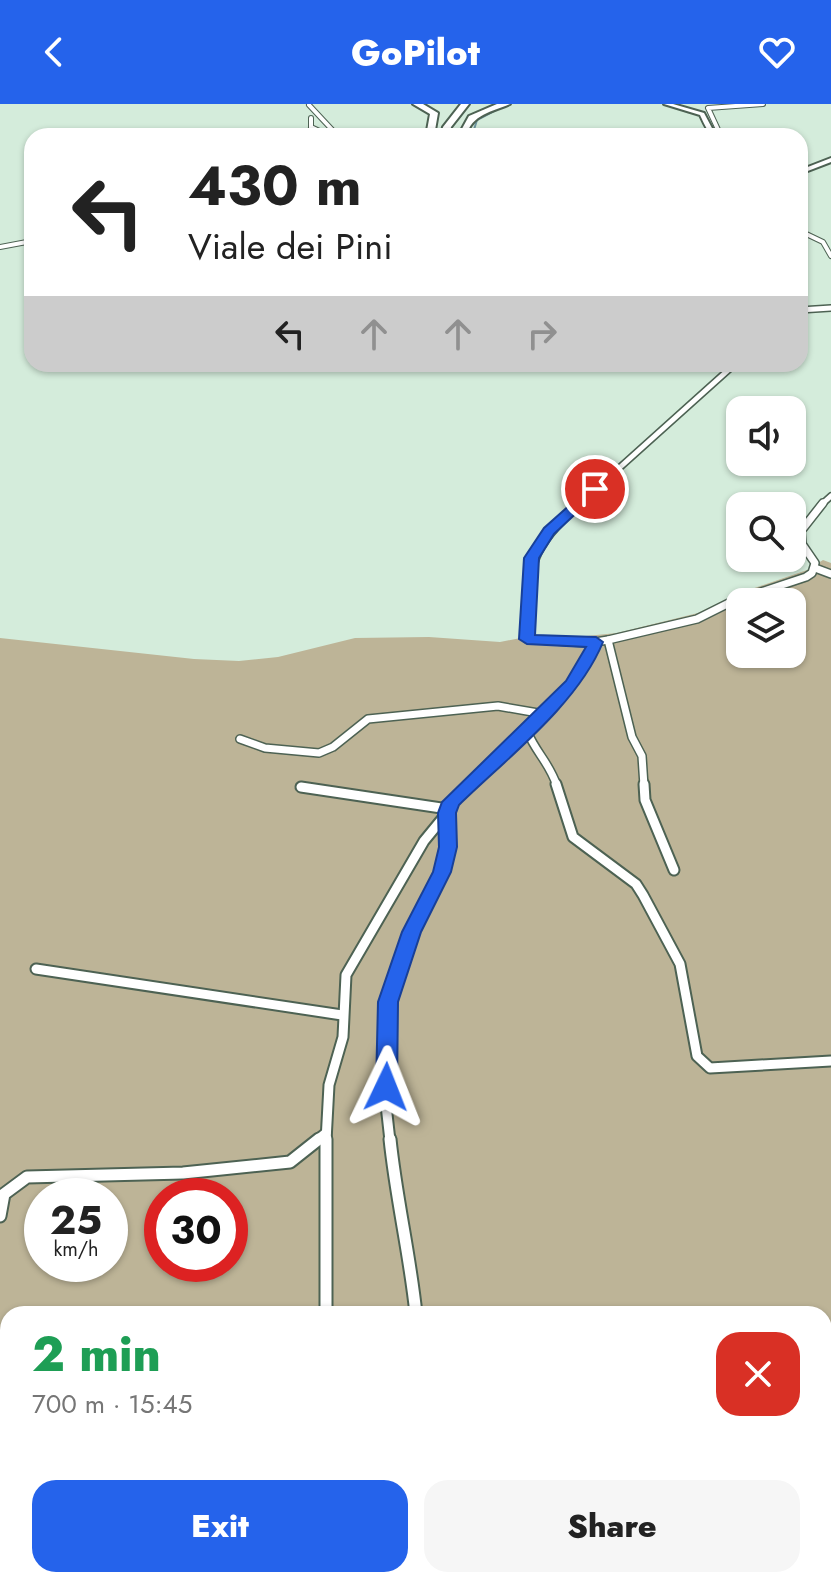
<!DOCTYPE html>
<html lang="en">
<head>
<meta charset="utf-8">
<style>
	body { margin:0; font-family:Jost,sans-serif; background:#f6f6f6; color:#222; height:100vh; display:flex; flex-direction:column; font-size:30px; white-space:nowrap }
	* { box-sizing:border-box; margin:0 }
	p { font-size:26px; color:#767676 }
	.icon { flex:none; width:44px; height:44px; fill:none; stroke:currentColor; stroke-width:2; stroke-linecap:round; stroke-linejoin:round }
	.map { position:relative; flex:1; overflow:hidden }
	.sheet { position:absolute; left:0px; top:1202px; width:832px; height:282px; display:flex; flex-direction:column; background:#fff; border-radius:24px 24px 0 0; box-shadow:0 2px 6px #0004 }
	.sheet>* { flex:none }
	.top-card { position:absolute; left:24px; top:24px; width:784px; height:244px; border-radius:24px; box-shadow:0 2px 6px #0004; background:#fff; color:#222; overflow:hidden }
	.controls { position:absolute; left:726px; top:292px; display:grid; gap:16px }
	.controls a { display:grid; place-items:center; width:80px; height:80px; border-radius:16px; background:#fff; box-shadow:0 2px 6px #0004; font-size:40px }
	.speed { position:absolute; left:24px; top:1074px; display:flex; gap:16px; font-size:40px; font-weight:700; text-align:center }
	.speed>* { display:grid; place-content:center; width:104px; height:104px; border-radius:50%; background:#fff; box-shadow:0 2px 6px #0004; line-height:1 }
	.speed small { font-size:20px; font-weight:400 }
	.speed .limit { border:12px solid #d22; background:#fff; color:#111 }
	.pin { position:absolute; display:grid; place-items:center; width:68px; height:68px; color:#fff; margin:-34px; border:4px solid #fff; border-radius:50%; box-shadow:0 2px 8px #0007 }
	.me { position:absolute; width:88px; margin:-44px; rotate:2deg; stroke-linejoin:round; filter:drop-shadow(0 0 6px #0008) }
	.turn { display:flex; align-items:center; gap:28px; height:168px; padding:0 32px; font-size:36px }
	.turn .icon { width:104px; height:104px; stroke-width:2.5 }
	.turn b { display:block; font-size:56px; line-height:68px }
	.lanes { display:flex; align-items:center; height:76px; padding:0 32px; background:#0003; justify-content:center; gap:40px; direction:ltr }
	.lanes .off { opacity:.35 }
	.round { display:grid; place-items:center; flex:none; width:84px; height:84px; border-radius:24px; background:#f6f6f6 }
	.head { display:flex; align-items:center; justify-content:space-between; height:136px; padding:0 32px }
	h1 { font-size:48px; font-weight:800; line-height:60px; color:#1e9e55 }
	.button { display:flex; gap:16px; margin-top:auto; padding:16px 32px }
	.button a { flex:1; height:92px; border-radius:24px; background:#2563eb; color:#fff; font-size:32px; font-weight:800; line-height:92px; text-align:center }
	.button a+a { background:#f6f6f6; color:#222 }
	header { display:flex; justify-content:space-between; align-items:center; height:104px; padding:0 32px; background:#2563eb; color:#fff; font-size:36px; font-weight:800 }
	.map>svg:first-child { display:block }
	.green { fill:#bdb497; fill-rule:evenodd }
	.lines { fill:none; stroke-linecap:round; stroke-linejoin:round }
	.stream { stroke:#6d959f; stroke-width:2 }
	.minor-far4-casing { stroke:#4d6253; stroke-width:6 }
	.minor-far3-casing { stroke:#4d6253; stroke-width:8 }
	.minor-far2-casing { stroke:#4d6253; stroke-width:10 }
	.minor-far1-casing { stroke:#4d6253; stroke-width:13 }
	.minor-casing { stroke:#4d6253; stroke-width:15 }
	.tertiary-casing { stroke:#4d6253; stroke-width:4 }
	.secondary-casing { stroke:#4d6253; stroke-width:4 }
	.motorway-casing { stroke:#4d6253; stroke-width:4 }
	.minor-far4 { stroke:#fff; stroke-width:4 }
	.minor-far3 { stroke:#fff; stroke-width:5 }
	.minor-far2 { stroke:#fff; stroke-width:7 }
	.minor-far1 { stroke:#fff; stroke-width:9 }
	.minor { stroke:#fff; stroke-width:11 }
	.tertiary { fill:#fff; fill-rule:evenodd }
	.secondary { fill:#fff; fill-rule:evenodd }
	.motorway { fill:#fff; fill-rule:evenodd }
	.route { fill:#2563eb; stroke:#184099; stroke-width:2 }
</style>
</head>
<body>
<header><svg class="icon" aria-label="back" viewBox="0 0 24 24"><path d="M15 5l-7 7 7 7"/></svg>GoPilot<svg class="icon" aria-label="heart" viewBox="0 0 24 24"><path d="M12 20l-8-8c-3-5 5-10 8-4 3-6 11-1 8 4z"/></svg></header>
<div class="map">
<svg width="831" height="1483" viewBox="0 0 831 1483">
	<rect width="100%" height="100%" fill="#d4ecdb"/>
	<path class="green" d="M823 456 831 459V1483H0V534L194 555 239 557 278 553 355 534 429 533 500 538 536 531 576 533 617 529 698 509 737 490 807 466ZM740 498H792V550H740ZM42 1092H110V1160H42ZM162 1092H230V1160H162ZM8 1210H824V1476H8Z"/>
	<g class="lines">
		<path class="stream" d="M472 32 477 16 496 6"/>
		<defs>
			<g id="minor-far4">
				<path d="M309 1 338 32"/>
				<path d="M311 23 330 32"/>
				<path d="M306 32 311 27V14"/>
				<path d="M721 32 708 4 763 0"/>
				<path d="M800 127 823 138 831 152"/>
				<path d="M0 143 32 137"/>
			</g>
			<g id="minor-far3">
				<path d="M800 206 831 204"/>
				<path d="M578 401 735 260"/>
				<path d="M821 401 831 392"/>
			</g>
			<g id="minor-far2">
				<path d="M580 399C525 449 529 464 527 535L589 539 608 536 697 515 731 498 806 473 812 469 815 459 802 440 801 427 823 399"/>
				<path d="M815 464 831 470"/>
				<path d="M608 536 632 633 642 652 644 682"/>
				<path d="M527 627C536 649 549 658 557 682"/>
				<path d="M240 635 265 644 319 649 333 643 368 615 498 602 544 610"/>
				<path d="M467 682C513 638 571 597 596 538"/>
			</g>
			<g id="minor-far1">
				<path d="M556 680 573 733 636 780 643 791 680 860 697 952 710 964 831 957"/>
				<path d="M644 680 645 696 674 766"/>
				<path d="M301 683 448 705"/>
				<path d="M36 865 342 911"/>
				<path d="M316 1037 326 1029"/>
				<path d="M326 1037 329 981 343 933 346 871 424 737 447 709"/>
				<path d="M390 1037 386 1001 388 898 411 828 442 768 448 743 447 709 451 698 469 680"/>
			</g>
			<g id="minor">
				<path d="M390 1035C396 1094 410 1151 416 1210"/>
				<path d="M0 1112 4 1090 27 1073 183 1069 290 1058 319 1035"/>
				<path d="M326 1210V1035"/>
				<path d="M315 1476V1483"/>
				<path d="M458 1476 460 1483"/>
			</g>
			<path id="tertiary" d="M831 54V58L800 70V66Z"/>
			<path id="secondary" d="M664 0H673L704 9 713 26 720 32C708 32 705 21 700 11Z"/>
			<g id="motorway">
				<path d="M413 0H423L438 9 434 32H426L430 10Z"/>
				<path d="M461 0H469L451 23 449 32H441L443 23Z"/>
				<path d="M497 0H510C492 8 472 10 466 32H458L469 12Z"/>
			</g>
		</defs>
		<use href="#minor-far4" class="minor-far4-casing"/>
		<use href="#minor-far3" class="minor-far3-casing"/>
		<use href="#minor-far2" class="minor-far2-casing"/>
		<use href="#minor-far1" class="minor-far1-casing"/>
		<use href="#minor" class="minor-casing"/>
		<use href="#tertiary" class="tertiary-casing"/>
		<use href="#secondary" class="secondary-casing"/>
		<use href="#motorway" class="motorway-casing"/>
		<use href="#minor-far4" class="minor-far4"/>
		<use href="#minor-far3" class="minor-far3"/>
		<use href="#minor-far2" class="minor-far2"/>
		<use href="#minor-far1" class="minor-far1"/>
		<use href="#minor" class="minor"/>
		<use href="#tertiary" class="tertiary"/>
		<use href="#secondary" class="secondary"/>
		<use href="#motorway" class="motorway"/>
	</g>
	<path class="route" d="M591 382 602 385 554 430 539 454 535 531 596 533 603 538C578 600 507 654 459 701L456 709 457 743 451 768 421 828 398 898 397 983 394 989 386 992 379 989 376 983 378 898 402 828 433 768 439 743 438 709 442 698 566 577 586 543 527 540 519 535 524 454 544 424Z"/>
</svg>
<div class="controls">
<a><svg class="icon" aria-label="sound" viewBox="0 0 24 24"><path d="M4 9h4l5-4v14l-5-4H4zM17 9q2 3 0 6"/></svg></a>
<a><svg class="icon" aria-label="search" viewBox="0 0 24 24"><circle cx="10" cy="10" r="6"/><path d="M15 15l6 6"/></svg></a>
<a><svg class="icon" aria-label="layers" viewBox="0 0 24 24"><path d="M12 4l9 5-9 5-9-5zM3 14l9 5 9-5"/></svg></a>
</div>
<div class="speed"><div>25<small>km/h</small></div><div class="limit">30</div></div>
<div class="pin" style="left:595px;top:385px;background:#d93025"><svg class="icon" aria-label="arrive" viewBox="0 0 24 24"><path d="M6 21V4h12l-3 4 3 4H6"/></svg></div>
<svg class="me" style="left:386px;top:983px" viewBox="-20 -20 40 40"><path d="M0-17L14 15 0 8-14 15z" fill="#2563eb" stroke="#fff" stroke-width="4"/></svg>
<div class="top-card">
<div class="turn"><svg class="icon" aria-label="left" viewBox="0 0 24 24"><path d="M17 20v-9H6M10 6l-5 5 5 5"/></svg><div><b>430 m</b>Viale dei Pini</div></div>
<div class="lanes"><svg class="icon" aria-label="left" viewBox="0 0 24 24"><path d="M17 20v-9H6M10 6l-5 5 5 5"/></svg><svg class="icon off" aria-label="ahead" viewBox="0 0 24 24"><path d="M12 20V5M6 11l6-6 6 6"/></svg><svg class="icon off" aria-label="ahead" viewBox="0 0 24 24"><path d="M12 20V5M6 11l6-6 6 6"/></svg><svg class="icon off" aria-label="right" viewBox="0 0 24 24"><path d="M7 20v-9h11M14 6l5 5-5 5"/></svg></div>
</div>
<section class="sheet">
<div class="head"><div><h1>2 min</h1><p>700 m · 15:45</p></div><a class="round" style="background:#d93025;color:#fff"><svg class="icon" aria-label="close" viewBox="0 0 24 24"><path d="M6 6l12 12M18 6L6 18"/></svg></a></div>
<div class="button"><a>Exit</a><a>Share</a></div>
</section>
</div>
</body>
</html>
